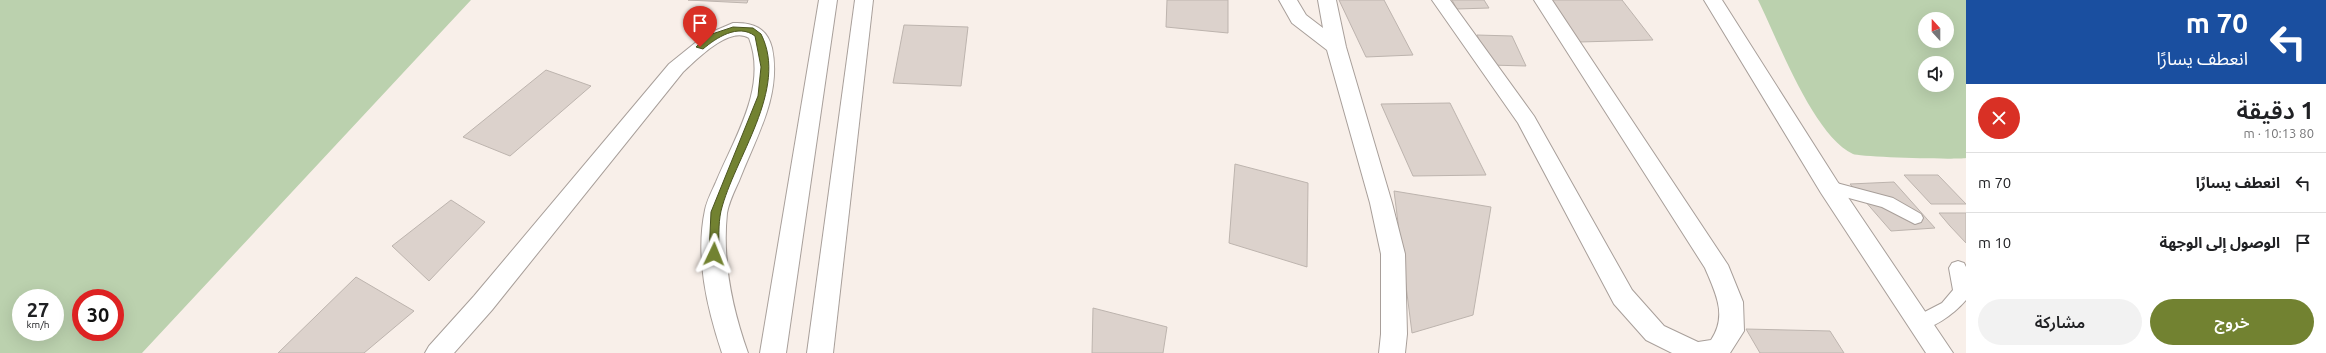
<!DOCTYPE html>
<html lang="ar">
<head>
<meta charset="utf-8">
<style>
	body { margin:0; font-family:Ubuntu,"Noto Sans Arabic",sans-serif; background:#f2f2f2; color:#202124; direction:rtl; height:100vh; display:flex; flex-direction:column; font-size:15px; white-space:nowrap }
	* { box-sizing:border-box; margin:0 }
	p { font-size:13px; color:#757577 }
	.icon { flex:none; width:22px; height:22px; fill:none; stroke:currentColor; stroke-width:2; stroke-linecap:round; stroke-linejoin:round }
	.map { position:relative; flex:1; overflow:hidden; direction:ltr }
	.drawer { display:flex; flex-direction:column; background:#fff; width:360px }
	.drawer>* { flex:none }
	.top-card { background:#1a4fa0; color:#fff; overflow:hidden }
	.needle { width:26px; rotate:339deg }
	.tools { position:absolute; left:1918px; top:12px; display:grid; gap:8px }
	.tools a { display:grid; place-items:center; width:36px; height:36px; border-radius:50%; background:#fff; box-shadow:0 4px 16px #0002; font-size:20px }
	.speed { position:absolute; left:12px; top:289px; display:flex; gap:8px; font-size:20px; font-weight:700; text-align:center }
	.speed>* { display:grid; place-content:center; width:52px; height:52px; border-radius:50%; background:#fff; box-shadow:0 4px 16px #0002; line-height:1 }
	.speed small { font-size:10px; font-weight:400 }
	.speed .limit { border:6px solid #d22; background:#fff; color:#111 }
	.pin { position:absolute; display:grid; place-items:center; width:34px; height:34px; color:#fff; margin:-41px -17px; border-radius:50% 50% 50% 0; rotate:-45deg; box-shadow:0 0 4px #0007 }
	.pin .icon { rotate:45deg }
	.me { position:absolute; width:44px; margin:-22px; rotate:2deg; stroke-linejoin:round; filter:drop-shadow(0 0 3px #0008) }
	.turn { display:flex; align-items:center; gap:14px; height:84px; padding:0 12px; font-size:18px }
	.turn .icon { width:52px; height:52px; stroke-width:2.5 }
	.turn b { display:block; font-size:28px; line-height:34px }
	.round { display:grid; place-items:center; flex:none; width:42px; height:42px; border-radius:21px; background:#f2f2f2 }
	.head { display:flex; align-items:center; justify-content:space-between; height:68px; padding:0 12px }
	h1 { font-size:24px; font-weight:600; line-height:30px }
	.button { display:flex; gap:8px; margin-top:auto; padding:8px 12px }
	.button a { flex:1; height:46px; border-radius:24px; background:#728231; color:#fff; font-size:16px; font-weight:600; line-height:46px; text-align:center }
	.button a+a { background:#f2f2f2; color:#202124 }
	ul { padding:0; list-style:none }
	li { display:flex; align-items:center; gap:12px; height:60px; padding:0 12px; border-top:1px solid #e0e0e0 }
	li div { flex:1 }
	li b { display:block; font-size:15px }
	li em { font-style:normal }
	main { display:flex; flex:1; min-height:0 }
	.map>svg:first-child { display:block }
	.green { fill:#bbd1ae; fill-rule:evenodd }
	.building { fill:#dcd2cc; stroke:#bdb4ae }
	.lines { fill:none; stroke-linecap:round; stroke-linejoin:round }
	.lane-casing { stroke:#a89f9a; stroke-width:2 }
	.street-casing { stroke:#a89f9a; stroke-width:2 }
	.secondary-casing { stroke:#a89f9a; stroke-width:2 }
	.lane { fill:#fff; fill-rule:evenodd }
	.street { fill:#fff; fill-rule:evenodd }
	.secondary { fill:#fff; fill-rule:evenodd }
	.route { fill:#728231; stroke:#4a5420 }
</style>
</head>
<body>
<main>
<section class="drawer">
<div class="top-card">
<div class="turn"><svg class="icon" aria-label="left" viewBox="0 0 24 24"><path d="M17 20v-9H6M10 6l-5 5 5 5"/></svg><div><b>70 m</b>انعطف يسارًا</div></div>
</div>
<div class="head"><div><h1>1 دقيقة</h1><p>80 m · 10:13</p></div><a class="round" style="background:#d93025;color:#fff"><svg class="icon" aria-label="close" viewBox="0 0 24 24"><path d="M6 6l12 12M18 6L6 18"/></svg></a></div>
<ul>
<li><svg class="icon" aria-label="left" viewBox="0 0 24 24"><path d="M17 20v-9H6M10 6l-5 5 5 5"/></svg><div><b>انعطف يسارًا</b></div><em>70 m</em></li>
<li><svg class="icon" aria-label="arrive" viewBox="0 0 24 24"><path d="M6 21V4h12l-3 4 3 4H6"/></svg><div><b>الوصول إلى الوجهة</b></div><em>10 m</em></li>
</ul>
<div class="button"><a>خروج</a><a>مشاركة</a></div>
</section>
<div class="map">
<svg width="1966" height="353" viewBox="0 0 1966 353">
	<rect width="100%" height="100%" fill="#f8efe9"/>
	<g class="green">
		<path d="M0 0H471L142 353H0ZM21 298H55V332H21ZM81 298H115V332H81Z"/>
		<path d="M1758 0H1966V158C1955 160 1859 157 1853 154 1813 135 1778 40 1758 0ZM1925 19H1947V41H1925ZM1925 63H1947V85H1925Z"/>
	</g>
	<g class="building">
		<path d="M688 0H748L747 3Z"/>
		<path d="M1167 0H1228V33L1166 27Z"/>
		<path d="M1339 0H1384L1413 55 1366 57Z"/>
		<path d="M1452 0H1484L1489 8 1457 9Z"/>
		<path d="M1551 0H1622L1653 40 1579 42Z"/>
		<path d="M904 25 968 27 961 86 893 83Z"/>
		<path d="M1477 35 1512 36 1526 66 1490 65Z"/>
		<path d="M546 70 591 86 510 156 463 137Z"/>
		<path d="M1450 103 1486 175 1413 176 1381 104Z"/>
		<path d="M1235 164 1308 183 1307 267 1229 243Z"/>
		<path d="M1904 175H1938L1966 204H1931Z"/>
		<path d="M1894 182 1935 228 1891 231 1850 184Z"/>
		<path d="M1394 191 1491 207 1473 315 1412 333Z"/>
		<path d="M451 200 485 222 429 281 392 246Z"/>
		<path d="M1939 213H1966V243L1950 226Z"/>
		<path d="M356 277 414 311 364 353H278Z"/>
		<path d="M1093 308 1167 327 1163 353H1092Z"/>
		<path d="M1746 329 1830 331 1844 353H1760Z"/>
	</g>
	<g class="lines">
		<defs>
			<g id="lane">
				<path d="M1829 181 1893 198 1921 214 1923 218 1921 222 1915 224 1882 207 1823 191 1821 187 1823 183Z"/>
				<path d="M1958 261 1964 263 1966 267V300C1956 312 1929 334 1913 328L1910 323 1913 318 1942 303 1953 290 1949 268 1952 263Z"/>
			</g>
			<g id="street">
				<path d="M1279 0H1297L1306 15 1323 28 1318 0H1336L1346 47 1392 203 1405 254 1407 334 1405 353H1379L1381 334V254L1370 203 1327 50 1292 23Z"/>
				<path d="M1432 0H1450L1534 116 1632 290 1664 326 1698 342 1711 340C1728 315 1715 292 1705 268L1534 0H1552L1728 265 1743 302 1744 331 1730 353H1672L1646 340 1614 304 1518 123Z"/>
				<path d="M733 23C753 22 767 28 772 48 782 96 755 139 739 181 734 192 729 202 727 213 722 261 732 308 748 353H722C707 308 695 257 705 210 707 200 712 191 716 182 734 138 768 87 749 38 730 25 696 60 683 72L492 310 454 353H425L429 346 474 296 669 64 705 35Z"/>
			</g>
			<g id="secondary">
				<path d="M819 0H837L786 353H760Z"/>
				<path d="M855 0H873L833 353H807Z"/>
				<path d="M1704 0H1722L1837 181 1953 353H1926L1821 193Z"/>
			</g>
		</defs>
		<use href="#lane" class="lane-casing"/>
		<use href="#street" class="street-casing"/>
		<use href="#secondary" class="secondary-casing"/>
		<use href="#lane" class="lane"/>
		<use href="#street" class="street"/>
		<use href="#secondary" class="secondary"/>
	</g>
	<path class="route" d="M733 27 753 28 761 34C789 89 734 158 721 211 718 224 719 241 719 254L714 258 709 254 711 212 758 96 761 67 755 36C738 23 716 38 703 49L696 47 709 35Z"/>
</svg>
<div class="tools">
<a><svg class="needle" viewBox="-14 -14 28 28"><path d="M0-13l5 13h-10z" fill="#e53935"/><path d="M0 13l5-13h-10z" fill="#757577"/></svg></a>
<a><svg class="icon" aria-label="sound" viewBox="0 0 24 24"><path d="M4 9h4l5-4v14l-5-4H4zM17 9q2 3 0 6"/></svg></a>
</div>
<div class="speed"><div>27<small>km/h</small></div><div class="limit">30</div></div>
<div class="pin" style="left:700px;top:47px;background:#d93025"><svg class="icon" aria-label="arrive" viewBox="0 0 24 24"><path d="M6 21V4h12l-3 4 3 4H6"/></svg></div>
<svg class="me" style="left:714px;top:254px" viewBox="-20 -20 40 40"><path d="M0-17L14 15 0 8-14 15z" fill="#728231" stroke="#fff" stroke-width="4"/></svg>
</div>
</main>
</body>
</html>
